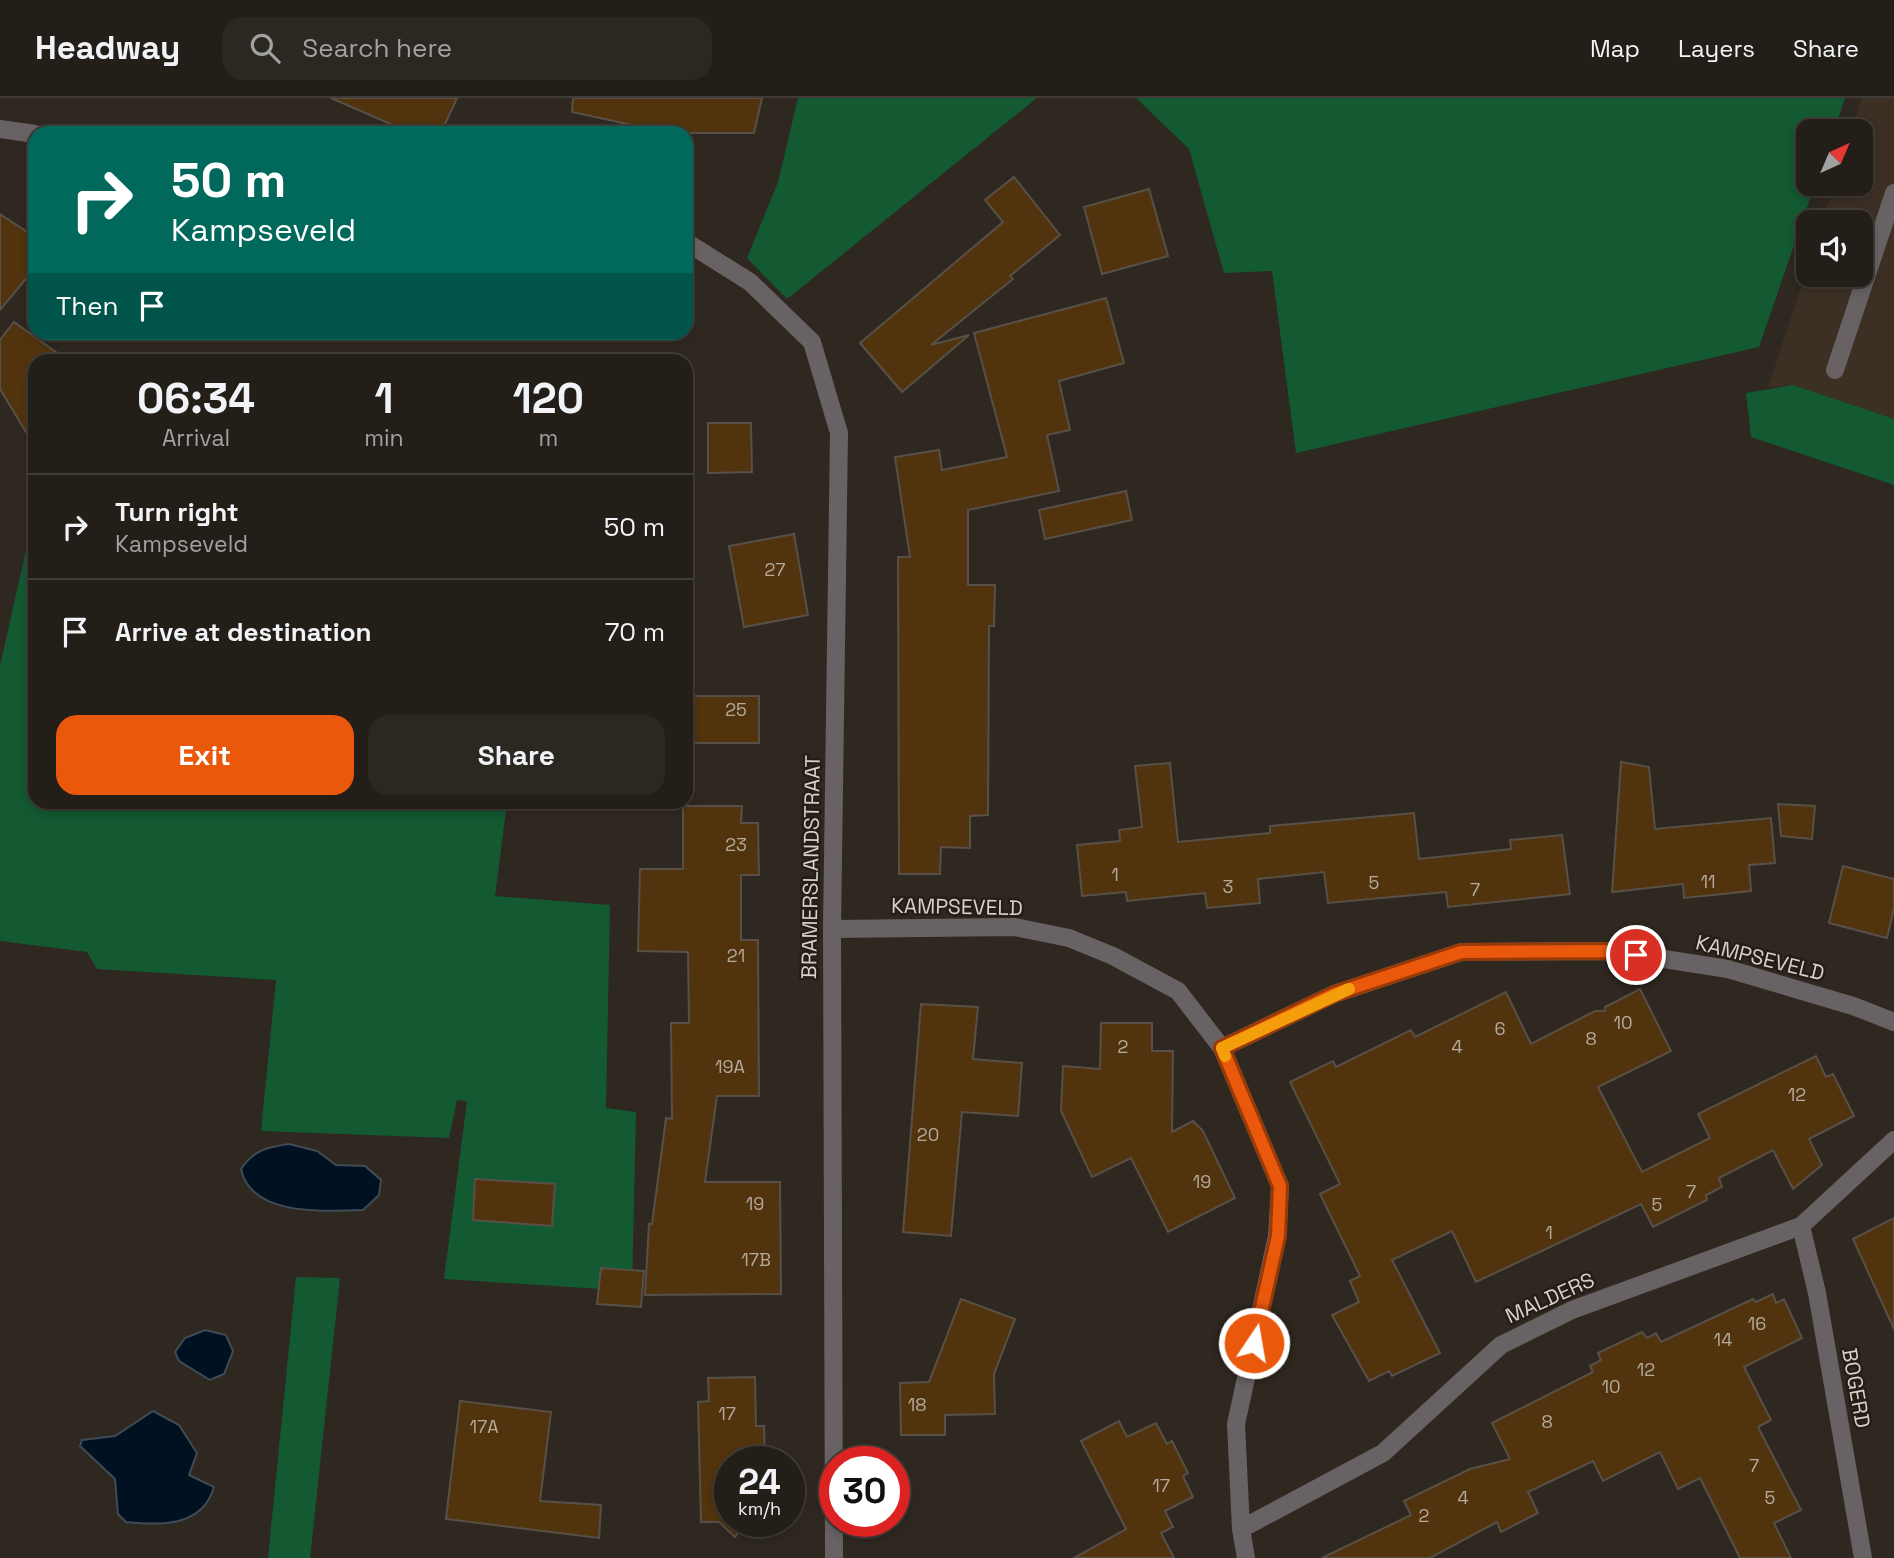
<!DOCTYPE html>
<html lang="en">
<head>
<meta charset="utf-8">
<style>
	body { margin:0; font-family:"Space Grotesk",sans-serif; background:#2b2721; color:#f1f3f6; height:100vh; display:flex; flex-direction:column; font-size:26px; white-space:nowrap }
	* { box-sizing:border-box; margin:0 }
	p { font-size:23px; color:#a3a2a2 }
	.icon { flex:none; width:38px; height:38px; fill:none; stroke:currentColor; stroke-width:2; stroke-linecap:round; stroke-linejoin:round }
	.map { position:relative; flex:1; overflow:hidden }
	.drawer { position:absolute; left:28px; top:256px; width:665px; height:455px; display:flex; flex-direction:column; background:#231e18; border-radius:21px; box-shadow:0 4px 10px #0003,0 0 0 2px #403c37 }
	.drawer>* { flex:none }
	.banner { position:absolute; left:28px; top:28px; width:665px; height:214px; border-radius:21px; box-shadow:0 4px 10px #0003,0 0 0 2px #403c37; background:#00695c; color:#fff; overflow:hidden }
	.needle { width:46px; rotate:44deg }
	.buttons { position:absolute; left:1796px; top:21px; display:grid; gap:14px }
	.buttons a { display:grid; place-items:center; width:77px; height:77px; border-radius:14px; background:#231e18; box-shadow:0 4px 10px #0003,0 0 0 2px #403c37; font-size:35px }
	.speed { position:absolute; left:714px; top:1348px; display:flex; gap:14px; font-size:35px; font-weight:700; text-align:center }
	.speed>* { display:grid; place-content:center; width:91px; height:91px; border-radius:50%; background:#231e18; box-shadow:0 4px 10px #0003,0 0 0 2px #403c37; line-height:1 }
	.speed small { font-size:18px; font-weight:400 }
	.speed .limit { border:10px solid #d22; background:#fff; color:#111 }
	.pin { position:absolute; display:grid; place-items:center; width:60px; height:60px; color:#fff; margin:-30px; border:4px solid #fff; border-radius:50%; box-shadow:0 2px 7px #0007 }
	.me { position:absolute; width:77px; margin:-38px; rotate:12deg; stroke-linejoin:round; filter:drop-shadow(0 0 5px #0008) }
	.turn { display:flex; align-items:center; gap:24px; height:147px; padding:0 28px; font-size:32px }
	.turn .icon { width:91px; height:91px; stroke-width:2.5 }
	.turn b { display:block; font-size:49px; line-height:60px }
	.then { display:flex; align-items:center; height:66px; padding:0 28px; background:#0003; gap:14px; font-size:26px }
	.eta { display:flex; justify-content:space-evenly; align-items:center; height:119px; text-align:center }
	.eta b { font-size:42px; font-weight:700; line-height:49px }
	.cta { display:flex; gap:14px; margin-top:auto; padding:14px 28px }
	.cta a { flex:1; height:80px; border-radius:21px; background:#ea580c; color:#fff; font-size:28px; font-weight:700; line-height:80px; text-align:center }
	.cta a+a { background:#2b2721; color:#f1f3f6 }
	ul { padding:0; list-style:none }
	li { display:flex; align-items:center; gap:21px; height:105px; padding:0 28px; border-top:2px solid #403c37 }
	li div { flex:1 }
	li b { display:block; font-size:26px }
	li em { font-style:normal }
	header { display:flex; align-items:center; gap:42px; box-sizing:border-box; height:98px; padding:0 35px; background:#231e18; border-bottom:2px solid #403c37 }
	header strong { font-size:33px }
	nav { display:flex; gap:38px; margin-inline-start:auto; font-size:24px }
	.search { width:490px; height:63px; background:#2b2721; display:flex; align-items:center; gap:18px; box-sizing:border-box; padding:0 24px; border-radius:21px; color:#a3a2a2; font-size:26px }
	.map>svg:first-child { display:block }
	.built { fill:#3c3024 }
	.green { fill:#135932 }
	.water { fill:#001121; stroke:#404b54; stroke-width:2 }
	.building { fill:#51340e; stroke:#585048; stroke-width:2 }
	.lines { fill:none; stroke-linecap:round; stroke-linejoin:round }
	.minor { stroke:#686264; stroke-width:18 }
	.route-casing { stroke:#983908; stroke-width:18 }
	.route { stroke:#ea580c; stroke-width:12 }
	.slow { stroke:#f59e0b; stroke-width:12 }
	.labels { text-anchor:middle; stroke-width:5; stroke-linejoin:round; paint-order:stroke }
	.number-label { font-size:18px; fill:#b5aa9c }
	.street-label { font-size:21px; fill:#d6d1cc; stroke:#251e17 }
</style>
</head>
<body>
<header>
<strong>Headway</strong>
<div class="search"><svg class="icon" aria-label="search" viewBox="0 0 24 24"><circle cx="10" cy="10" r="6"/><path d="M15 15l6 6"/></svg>Search here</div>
<nav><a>Map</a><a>Layers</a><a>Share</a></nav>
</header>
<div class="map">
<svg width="1894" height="1460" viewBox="0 0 1894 1460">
	<rect width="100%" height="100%" fill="#2f2820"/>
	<path class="built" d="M1862 0H1894V321L1793 287 1768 289 1808 168V177H1860V124H1822L1835 86H1860V33H1852Z"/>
	<g class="green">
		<path d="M798 0H1037L787 201 747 160 778 84Z"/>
		<path d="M1136 0H1845L1834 33H1808V86H1815L1759 249 1296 355 1272 173 1224 175 1189 51Z"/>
		<path d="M1793 287 1894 321V387L1751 339 1746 295Z"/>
		<path d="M35 412V704H507L495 798 610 807 606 1010 636 1014 632 1193 444 1181 467 1003 457 1002 449 1040 261 1033 276 882 97 871 87 854 0 843V568Z"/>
		<path d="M296 1179 340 1180 310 1460H268Z"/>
	</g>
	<g class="water">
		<path d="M289 1046 317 1053 336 1067 365 1068 381 1082 379 1097 363 1112C325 1113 251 1119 241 1071 254 1052 267 1049 289 1046Z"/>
		<path d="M205 1232 226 1237 233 1253 224 1276 210 1282 179 1263 175 1254 185 1240Z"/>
		<path d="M153 1313 179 1327 197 1355 189 1377 214 1389C202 1430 160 1427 126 1424L118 1416 115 1381 80 1348 82 1342 115 1338Z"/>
	</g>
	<g class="building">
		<path d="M331 0H457L441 35H411Z"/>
		<path d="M573 0H762L754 35H669L572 14Z"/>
		<path d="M1014 79 1060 137 1010 178 1013 181 931 247 969 237 902 294 860 245 1003 124 985 102Z"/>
		<path d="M1149 91 1168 158 1102 176 1084 109Z"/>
		<path d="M0 116 35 139V170L0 212Z"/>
		<path d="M1106 200 1124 265 1059 283 1070 332 1047 337 1059 393 968 412V487H995L994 528H989L988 717 970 718V750L941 749 940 776H899L898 459H910L895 359 939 352 942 372 1007 359 974 235Z"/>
		<path d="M14 224 67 262H35V349L0 291V242Z"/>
		<path d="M708 325H751L752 374 708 375Z"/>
		<path d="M1126 393 1132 422 1045 441 1039 412Z"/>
		<path d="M794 436 808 517 744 529 729 448Z"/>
		<rect x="686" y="598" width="73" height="47"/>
		<path d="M1621 664 1649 669 1655 731 1771 720 1775 765 1749 767 1751 793 1684 800 1683 786 1612 794Z"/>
		<path d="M1170 665 1178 744 1270 735V728L1414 715 1419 761 1511 751 1510 742 1562 737 1570 796 1448 809 1446 794 1328 805 1324 774 1258 781 1260 805 1207 810 1205 795 1127 803 1126 794 1082 798 1077 747 1120 743 1119 732 1142 729 1135 668Z"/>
		<path d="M1778 706 1815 708 1812 741 1781 738Z"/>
		<path d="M683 708H742L741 725H758L759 777H741V842H758L759 998H717L705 1084H780L781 1196 645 1197 649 1126H652L666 1020 672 1021 671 925H689L688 854 638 853 640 771H683Z"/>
		<path d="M1843 768 1894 781V810L1887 840 1829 825Z"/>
		<path d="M1640 891 1671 953 1598 989 1642 1074 1710 1040 1698 1016 1816 958 1826 979 1833 976 1854 1018 1809 1041 1822 1067 1793 1091 1773 1052 1719 1080 1722 1089 1706 1097 1707 1102 1653 1129 1641 1106 1476 1184 1452 1133 1392 1162 1440 1255 1392 1278 1389 1273 1369 1283 1332 1217 1359 1204 1350 1183 1360 1178 1320 1096 1340 1086 1290 984 1333 963 1336 969 1411 932 1415 939 1506 894 1531 946 1595 913H1605V909Z"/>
		<path d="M921 906 978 909 973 961 1022 965 1018 1018 962 1014 951 1138 903 1134Z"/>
		<path d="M1101 925H1152V953H1173L1172 1034 1193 1023 1203 1033 1235 1100 1168 1134 1131 1060 1092 1079 1061 1013 1063 968 1100 971Z"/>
		<path d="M475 1081 555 1086 552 1128 473 1122Z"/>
		<path d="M1894 1120V1231L1853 1141Z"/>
		<path d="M601 1170 644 1173 641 1209 597 1206Z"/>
		<path d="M1773 1196 1776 1205 1784 1201 1802 1240 1744 1269 1771 1322 1758 1329 1801 1412 1774 1425 1791 1460H1740L1700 1380 1678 1391 1660 1354 1603 1383 1593 1363 1528 1394 1538 1415 1501 1434 1497 1424 1430 1460H1322L1411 1417 1404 1403 1470 1371 1510 1361 1492 1325 1593 1274 1590 1268 1601 1262 1598 1255 1642 1234 1647 1240 1656 1235 1661 1244 1753 1201 1756 1204Z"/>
		<path d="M961 1201 1015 1221 994 1276 995 1316 945 1317V1337H901L900 1285 929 1284Z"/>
		<path d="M755 1279 756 1328H764L765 1363H730V1423H766H748L735 1439 719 1424H701L698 1304 709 1303 708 1280Z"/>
		<path d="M460 1303 551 1314 540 1403 601 1407 599 1440 446 1421Z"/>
		<path d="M1119 1323 1127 1339 1156 1325 1167 1346 1172 1343 1188 1375 1183 1378 1193 1399 1165 1413 1173 1429 1161 1435 1174 1460H1074L1126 1431 1081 1343Z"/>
	</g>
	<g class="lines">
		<g class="minor">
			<path d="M0 31 35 36"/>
			<path d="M686 144 750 184 812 244 839 335 832 831 834 1460"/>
			<path d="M1835 272 1894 95"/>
			<path d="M832 831 1015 829 1069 840 1113 858 1178 893 1222 950 1334 896 1461 854 1613 853 1728 871 1853 908 1894 924"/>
			<path d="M1222 950 1280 1088 1277 1138 1236 1326 1241 1431 1246 1460"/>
			<path d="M1801 1128 1817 1195 1863 1460"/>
			<path d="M1241 1431 1383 1355 1501 1247 1572 1212 1801 1128 1894 1042"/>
		</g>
	</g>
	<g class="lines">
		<defs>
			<path id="route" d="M1254 1245 1278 1138 1280 1088 1222 950 1334 896 1461 854 1613 853 1636 857"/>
		</defs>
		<use href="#route" class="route-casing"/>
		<use href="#route" class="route"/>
		<path class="slow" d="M1225 958 1222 950 1349 891"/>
	</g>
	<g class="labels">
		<g class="number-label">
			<text x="775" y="478">27</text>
			<text x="736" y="618">25</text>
			<text x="736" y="753">23</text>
			<text x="1115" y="783">1</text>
			<text x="1708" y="790">11</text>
			<text x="1374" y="791">5</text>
			<text x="1228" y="795">3</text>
			<text x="1475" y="798">7</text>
			<text x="736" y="864">21</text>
			<text x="1623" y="931">10</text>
			<text x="1500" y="937">6</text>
			<text x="1591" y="947">8</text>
			<text x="1123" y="955">2</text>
			<text x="1457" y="955">4</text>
			<text x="730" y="975">19A</text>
			<text x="1797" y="1003">12</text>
			<text x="928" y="1043">20</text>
			<text x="1202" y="1090">19</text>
			<text x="1691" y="1100">7</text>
			<text x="755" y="1112">19</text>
			<text x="1657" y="1113">5</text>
			<text x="1549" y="1141">1</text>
			<text x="756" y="1168">17B</text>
			<text x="1757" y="1232">16</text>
			<text x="1723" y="1248">14</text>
			<text x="1646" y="1278">12</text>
			<text x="1611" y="1295">10</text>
			<text x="917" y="1313">18</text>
			<text x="727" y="1322">17</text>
			<text x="1547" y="1330">8</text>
			<text x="484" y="1335">17A</text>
			<text x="1754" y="1374">7</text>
			<text x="1161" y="1394">17</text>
			<text x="1463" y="1406">4</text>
			<text x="1770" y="1406">5</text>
			<text x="1424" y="1424">2</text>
		</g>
		<g class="street-label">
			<text transform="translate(811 769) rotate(-89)" y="7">BRAMERSLANDSTRAAT</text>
			<text transform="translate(957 809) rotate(1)" y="7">KAMPSEVELD</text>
			<text transform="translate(1760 860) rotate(14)" y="7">KAMPSEVELD</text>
			<text transform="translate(1550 1200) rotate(-24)" y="7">MALDERS</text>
			<text transform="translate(1856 1290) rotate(80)" y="7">BOGERD</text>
		</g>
	</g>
</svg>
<div class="buttons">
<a><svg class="needle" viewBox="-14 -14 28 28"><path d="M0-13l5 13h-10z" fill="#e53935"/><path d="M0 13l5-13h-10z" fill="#a3a2a2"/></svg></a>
<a><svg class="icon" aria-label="sound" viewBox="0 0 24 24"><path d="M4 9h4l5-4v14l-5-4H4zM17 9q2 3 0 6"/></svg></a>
</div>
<div class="speed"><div>24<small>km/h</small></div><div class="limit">30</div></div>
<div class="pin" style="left:1636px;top:857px;background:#d93025"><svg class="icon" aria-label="arrive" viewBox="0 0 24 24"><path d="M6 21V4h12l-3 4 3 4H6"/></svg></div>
<svg class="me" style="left:1254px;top:1245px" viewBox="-20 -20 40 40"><circle r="17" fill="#ea580c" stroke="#fff" stroke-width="3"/><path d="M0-11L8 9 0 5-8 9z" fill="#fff"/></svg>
<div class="banner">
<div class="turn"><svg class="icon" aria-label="right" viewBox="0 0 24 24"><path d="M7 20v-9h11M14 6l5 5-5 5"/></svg><div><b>50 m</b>Kampseveld</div></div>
<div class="then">Then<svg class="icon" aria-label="arrive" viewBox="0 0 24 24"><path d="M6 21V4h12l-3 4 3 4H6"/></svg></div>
</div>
<section class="drawer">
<div class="eta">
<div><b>06:34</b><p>Arrival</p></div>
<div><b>1</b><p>min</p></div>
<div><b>120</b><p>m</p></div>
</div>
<ul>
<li><svg class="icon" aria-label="right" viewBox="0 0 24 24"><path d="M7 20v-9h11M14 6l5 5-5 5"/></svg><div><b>Turn right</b><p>Kampseveld</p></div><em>50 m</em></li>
<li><svg class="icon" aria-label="arrive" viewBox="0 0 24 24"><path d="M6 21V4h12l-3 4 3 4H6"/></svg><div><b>Arrive at destination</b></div><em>70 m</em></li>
</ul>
<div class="cta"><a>Exit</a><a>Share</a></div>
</section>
</div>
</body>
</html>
